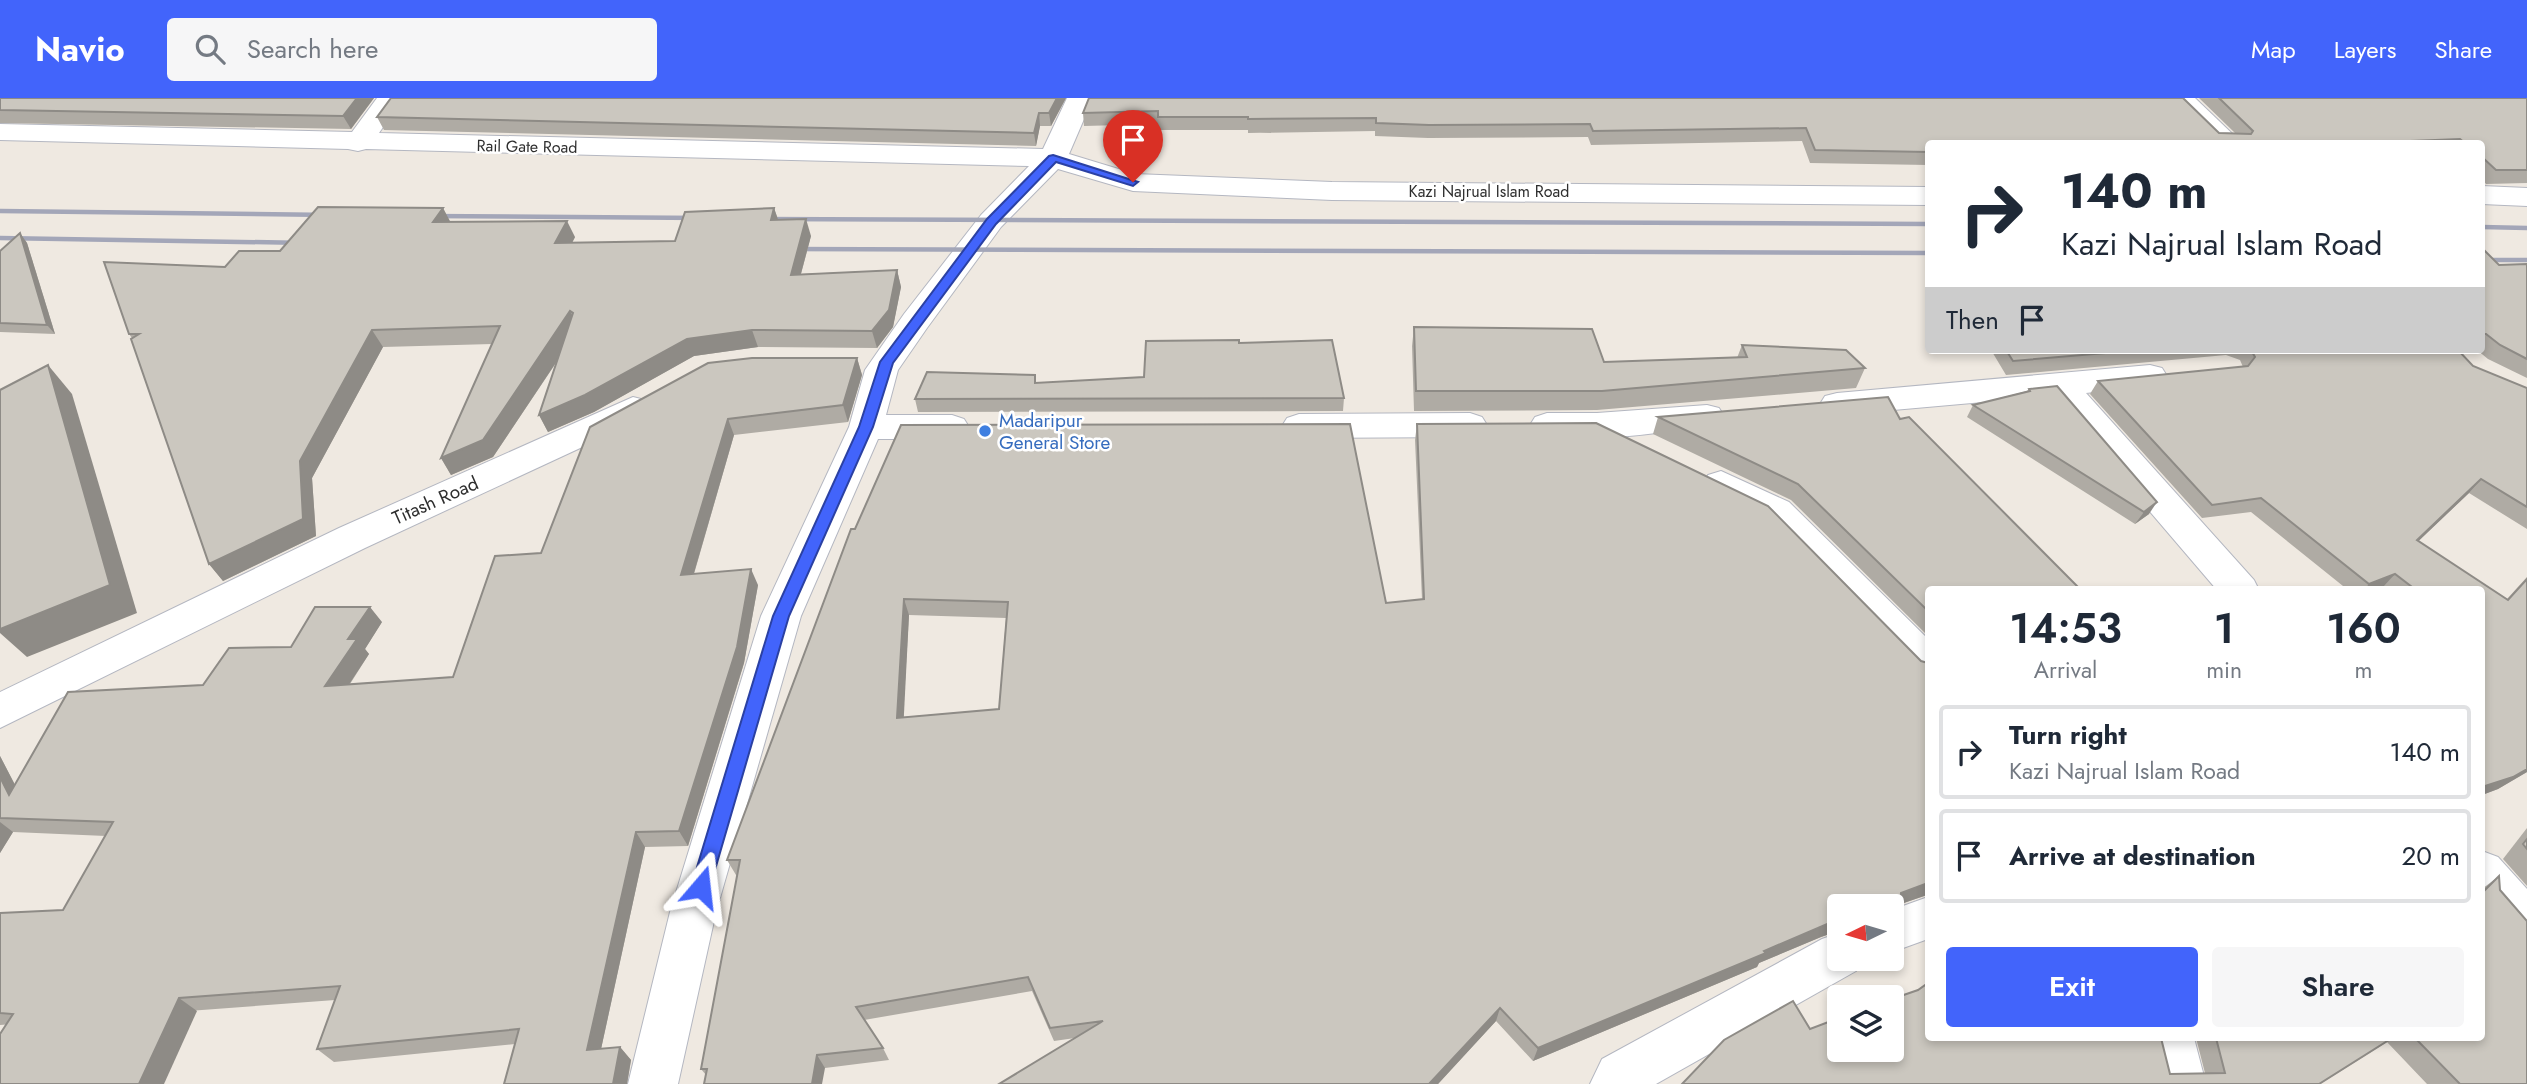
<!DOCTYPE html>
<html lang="en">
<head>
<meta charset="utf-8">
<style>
	body { margin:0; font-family:Jost,sans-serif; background:#f6f6f7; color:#1f2937; height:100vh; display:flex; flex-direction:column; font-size:26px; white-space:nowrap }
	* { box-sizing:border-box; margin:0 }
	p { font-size:23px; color:#747a83 }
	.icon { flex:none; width:38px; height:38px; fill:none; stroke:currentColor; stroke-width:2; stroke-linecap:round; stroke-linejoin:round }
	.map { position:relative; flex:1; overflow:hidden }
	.side { position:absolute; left:1925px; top:488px; width:560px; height:455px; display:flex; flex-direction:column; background:#fff; border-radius:7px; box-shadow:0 4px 10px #0003 }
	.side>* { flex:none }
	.top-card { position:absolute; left:1925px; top:42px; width:560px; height:214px; border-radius:7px; box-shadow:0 4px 10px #0003; background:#fff; color:#1f2937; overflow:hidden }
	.needle { width:46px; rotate:265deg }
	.buttons { position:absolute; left:1827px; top:796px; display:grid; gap:14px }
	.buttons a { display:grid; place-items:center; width:77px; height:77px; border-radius:7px; background:#fff; box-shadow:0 4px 10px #0003; font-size:35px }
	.pin { position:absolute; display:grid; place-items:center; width:60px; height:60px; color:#fff; margin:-72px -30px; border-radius:50% 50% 50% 0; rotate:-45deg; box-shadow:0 0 7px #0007 }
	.pin .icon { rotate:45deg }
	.me { position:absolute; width:77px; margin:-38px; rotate:17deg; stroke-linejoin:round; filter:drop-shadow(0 0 5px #0008) }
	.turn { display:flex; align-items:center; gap:24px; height:147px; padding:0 21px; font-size:32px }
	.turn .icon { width:91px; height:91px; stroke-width:2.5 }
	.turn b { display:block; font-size:49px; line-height:60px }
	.then { display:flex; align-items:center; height:66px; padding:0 21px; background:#0003; gap:14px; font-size:26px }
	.eta { display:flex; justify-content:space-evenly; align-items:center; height:119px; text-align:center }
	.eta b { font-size:42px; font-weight:600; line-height:49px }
	.cta { display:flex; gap:14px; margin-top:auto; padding:14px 21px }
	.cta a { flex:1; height:80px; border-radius:7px; background:#4264fb; color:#fff; font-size:28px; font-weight:600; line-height:80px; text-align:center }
	.cta a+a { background:#f6f6f7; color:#1f2937 }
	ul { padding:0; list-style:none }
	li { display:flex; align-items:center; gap:21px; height:94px; margin:0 14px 10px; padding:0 7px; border:4px solid #e0e1e3; border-radius:7px }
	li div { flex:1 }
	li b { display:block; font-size:26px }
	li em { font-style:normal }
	header { display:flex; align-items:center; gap:42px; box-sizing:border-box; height:98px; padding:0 35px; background:#4264fb; color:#fff }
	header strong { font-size:33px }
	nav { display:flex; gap:38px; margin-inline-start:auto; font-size:24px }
	.search { width:490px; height:63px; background:#f6f6f7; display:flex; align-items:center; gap:18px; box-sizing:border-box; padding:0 24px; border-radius:7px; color:#747a83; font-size:26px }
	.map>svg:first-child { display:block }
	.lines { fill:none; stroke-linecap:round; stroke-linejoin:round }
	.minor-casing { stroke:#b4b7c1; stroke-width:2 }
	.minor { fill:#fff; fill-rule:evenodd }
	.rail { stroke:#a3a6b8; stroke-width:4.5 }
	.wall { fill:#afaba4; fill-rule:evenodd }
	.shaded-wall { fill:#8e8b86 }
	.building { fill:#cbc7bf; stroke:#8e8b86; stroke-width:2; fill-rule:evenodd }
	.route { fill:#4264fb; stroke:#2b41a3; stroke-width:2 }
	.shop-dot { fill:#3f7fe0; stroke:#fff; stroke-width:2.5 }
	.labels { text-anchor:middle; stroke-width:5; stroke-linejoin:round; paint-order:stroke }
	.far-street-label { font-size:16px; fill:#2e2e2e; stroke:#fff }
	.shop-label { font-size:19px; fill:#366cbe; stroke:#fff; text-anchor:start }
	.street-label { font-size:19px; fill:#2e2e2e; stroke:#fff }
</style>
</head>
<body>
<header>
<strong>Navio</strong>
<div class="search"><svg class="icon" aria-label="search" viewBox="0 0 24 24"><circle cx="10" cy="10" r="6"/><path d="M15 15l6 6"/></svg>Search here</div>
<nav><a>Map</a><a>Layers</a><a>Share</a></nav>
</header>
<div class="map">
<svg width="2527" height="986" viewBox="0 0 2527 986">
	<rect width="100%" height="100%" fill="#efe9e1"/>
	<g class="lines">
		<defs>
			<g id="minor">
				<path d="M377 0H403L379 35 1043 51 1067 0H1093L1069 56 1135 76 1332 84 1928 89V107L1332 102 1133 93 1058 71 1001 129 927 230 898 272 886 317H952L964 321 969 329 964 337 952 341H878L801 518 716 814 678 986H628L670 814 761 518 849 329 865 272 904 216 981 117 1029 68 366 51 358 53 348 51 0 42V26L352 34Z"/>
				<path d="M2166 0H2195L2243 46H2213Z"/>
				<path d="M2482 88 2527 90V108L2482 106Z"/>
				<path d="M2150 267 2162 270 2167 278 2162 286 2086 295 2254 482 2259 492H2217L2051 298 1837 317 1825 314 1820 306 1825 298 1837 295Z"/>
				<path d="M633 299 645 302 650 310 645 318 619 332 365 450 0 630V594L339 430Z"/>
				<path d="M1707 307 1719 310 1724 318 1719 326 1707 329C1659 334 1580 348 1535 335L1530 327 1535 319 1547 315H1597Z"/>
				<path d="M1470 315 1482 319 1487 327 1482 335 1470 339 1299 340 1287 336 1282 328 1287 320 1299 316Z"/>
				<path d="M1721 373 1789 404 1928 541V582L1914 577 1763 422 1708 395 1703 386 1708 377Z"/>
				<path d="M2482 753 2498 759 2527 791V845L2511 839 2482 805Z"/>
				<path d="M1928 799V841L1892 854V812Z"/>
				<path d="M1839 835V861H1861L1856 873 1656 986H1590L1602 961 1822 841Z"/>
				<path d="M2144 940H2194L2206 986H2156Z"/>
			</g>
		</defs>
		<use href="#minor" class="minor-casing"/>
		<use href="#minor" class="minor"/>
		<g class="rail">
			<path d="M0 113 332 117"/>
			<path d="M427 118 703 120"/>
			<path d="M759 121 1928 126"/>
			<path d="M2482 129 2527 130"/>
			<path d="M0 140 308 145"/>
			<path d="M788 151 1928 155"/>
			<path d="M2482 162H2527"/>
		</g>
	</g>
	<g class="wall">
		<path d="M0 0H374L351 31 0 25Z"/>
		<path d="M1066 0 1051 28H1040L1036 48 384 32 377 19Z"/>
		<path d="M1089 0 2235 35 2199 0H2527V85L2486 86 2482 81V46H1928V67L1810 65 1802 43 1591 47 1588 39 1428 40 1375 38V33L1248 35V32H1159L1158 26 1084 28 1083 15Z"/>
		<path d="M443 110 450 124 575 139 572 145 675 143 774 110 778 122 811 138 801 176 897 172 901 189 893 229 877 250 758 249 694 258 594 314 548 334 539 317 558 262 493 359 451 377 441 360 492 246 383 249 312 380 316 438 223 483 209 466 132 240 129 236 280 153Z"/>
		<path d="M20 135 27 145 55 236 0 234V153Z"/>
		<path d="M2482 152 2499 167 2527 166V280L2488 261 2477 252H2482Z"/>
		<path d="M1414 229 1604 264 1737 260 1742 247 1865 270 1856 290 1597 312 1414 313 1412 248Z"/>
		<path d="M1239 245 1344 300 1343 313 918 314 915 301 1037 285 1144 279Z"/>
		<path d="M1991 252H2458L2473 268 2527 290V431L2469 395 2418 443 2507 501 2527 479V674L2498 691 2482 697V492H2386L2383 489 2376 492H2348L2251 414 2202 420 2090 296 2098 283 2243 269 2240 262 2226 257 2006 277Z"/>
		<path d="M857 260 862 277 848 324 734 337 694 476 758 487 744 565 688 748 645 749 601 951 620 949 631 962 627 986H504L515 946 334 964 317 951 335 902 0 927V815L63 812 106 738 13 734 0 755V658L15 687 203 587 291 549 382 524 365 551 369 556 350 586 453 579 541 455 590 329Z"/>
		<path d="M2029 291 2149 416 2135 426 1967 319 1973 307 2027 293Z"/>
		<path d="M1658 319 1900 321 1928 492V538L1791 402 1653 336Z"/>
		<path d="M1417 326 1921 563 1928 565V798L1927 797 1895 808 1892 813V808H1839V833H1838L1821 839 1759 865 1757 869 1533 963 1496 923 1438 986H999L1075 940 1054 943 1032 893 864 922 883 950 889 962 825 970 706 977 701 971 737 777H736L727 762 851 431 1386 505 1422 501 1415 342ZM909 517 1006 520 999 611 903 619Z"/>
		<path d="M2527 730V788L2503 761Z"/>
		<path d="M2499 778 2500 792 2527 986H2427L2387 944 2320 986H1682L1810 931 1918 892 2170 976 2205 975 2196 940H2482V791Z"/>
	</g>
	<g class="shaded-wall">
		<path d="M357 0H374L351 31 343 18Z"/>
		<path d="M1057 0H1066L1051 28 1049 15Z"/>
		<path d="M1039 15 1040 28 1036 48 1034 35Z"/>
		<path d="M443 110 452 127 433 124Z"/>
		<path d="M774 110 780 127 771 122Z"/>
		<path d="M806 121 811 138 796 194 791 177Z"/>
		<path d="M567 123 575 139 563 162 555 145Z"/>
		<path d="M20 135 27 145 55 236 47 227Z"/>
		<path d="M897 172 901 189 893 229 877 250 872 233Z"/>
		<path d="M570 213 579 230 493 359 451 377 441 360Z"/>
		<path d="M372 232 383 249 312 380 316 438 223 483 209 466 300 363Z"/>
		<path d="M752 232 758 249 694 258 594 314 548 334 539 317 687 241Z"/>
		<path d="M857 260 862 277 848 324 843 307Z"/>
		<path d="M48 267 72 296 137 515 27 559 0 535V531Z"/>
		<path d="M728 321 734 337 689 492 681 477Z"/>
		<path d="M2481 381 2469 395 2405 456 2417 442Z"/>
		<path d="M2157 404 2149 416 2135 426 2144 414Z"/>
		<path d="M751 471 758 487 744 565 688 748 679 733Z"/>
		<path d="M2395 476 2383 489 2376 492H2364L2369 486Z"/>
		<path d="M904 501 909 517 903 635 897 620Z"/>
		<path d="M370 509 382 524 365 551 369 556 338 603 325 588 348 541Z"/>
		<path d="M0 658 28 712 9 697 0 679Z"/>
		<path d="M2527 671V674L2498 691 2482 697V689Z"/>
		<path d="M0 724 13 734 0 755Z"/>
		<path d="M636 734 645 749 598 965 587 952Z"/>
		<path d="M1928 785V795L1927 797 1895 808 1892 813V808H1881L1901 795Z"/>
		<path d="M1839 821V831L1838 833 1821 839 1759 865 1757 869 1533 963 1538 950Z"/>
		<path d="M179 900 197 913 164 986H139Z"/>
		<path d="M1500 910 1496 923 1438 986H1429Z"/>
		<path d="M620 949 631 962 627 986H613Z"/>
		<path d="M817 957 825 970 822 986H812Z"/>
	</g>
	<g class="building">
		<path d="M0 0H357L343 18 0 12Z"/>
		<path d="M391 0H1057L1049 15H1039L1034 35 377 19Z"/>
		<path d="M1089 0H2183L2219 35 2251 36 2253 33 2219 0H2527V72H2496L2482 59V46H2466L2460 41 2411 43 2410 46H1928V54L1815 52 1806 30 1593 33 1590 26 1429 27 1376 25V20L1248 21V19H1158V13L1083 15Z"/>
		<path d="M318 109 443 110 433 124 567 123 555 145 675 143 685 114 774 110 771 122 806 121 791 177 897 172 889 212 872 233 752 232 687 241 585 297 539 317 573 215 570 213 483 342 441 360 500 228 372 232 300 363 303 421 209 466 131 241 139 236H129L104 164 225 169 239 153H280Z"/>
		<path d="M20 135 47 227 0 225V153Z"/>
		<path d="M2482 152H2484L2499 167 2527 166V261L2500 247 2486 236H2482Z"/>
		<path d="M1414 229 1592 231 1604 264 1747 259 1742 247 1846 252 1865 270 1602 293H1416Z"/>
		<path d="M1239 242V245L1332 242 1344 300 915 301 927 274 1035 277V285L1144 279 1146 243Z"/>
		<path d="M2006 252H2141L2013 263Z"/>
		<path d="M2251 252H2458L2473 268 2527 290V409L2481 381 2417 442 2508 502 2527 481V671L2513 679 2482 689V492H2416L2395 476 2369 486 2261 400 2212 407 2098 283 2248 268 2255 259Z"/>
		<path d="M752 260H857L843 307 728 321 681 477 751 471 737 549 679 733 636 734 587 952 620 949 613 986H504L519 931 317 951 340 888 179 900 139 986H0V936L13 916 0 915V815L63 812 113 724 0 720V679L9 697 68 594 203 587 229 550 291 549 315 509H370L348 541H357L325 588 453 579 495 458 541 455 590 329 708 265Z"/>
		<path d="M48 267 110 487 0 531V292Z"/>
		<path d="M2057 288 2157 404 2144 414 1973 307 2030 293 2029 291Z"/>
		<path d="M1888 299 1900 321 1909 319 2081 492H1928V513L1798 386 1658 319Z"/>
		<path d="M1596 325 1768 408 1921 563 1928 565V785L1901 795 1900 802 1881 808H1839V821L1764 853 1766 855 1538 950 1500 910 1429 986H999L1103 923 1050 930 1028 879 856 909 883 950 817 957 812 986H704L707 971H701L740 762H727L851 431H855L901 327 1350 326 1386 505 1424 501 1417 326ZM904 501 1008 504 999 611 897 620Z"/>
		<path d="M2527 741V751L2523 746Z"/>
		<path d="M2499 778 2500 792 2527 823V986H2460L2415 940H2482V795Z"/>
		<path d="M1928 885V940H2161L2170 976 2225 975 2216 940H2392L2319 986H1682L1724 942 1793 903 1810 931 1839 920V952H1892V901L1918 892Z"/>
	</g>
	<path class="route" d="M1053 57 1138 84 1133 88 1056 64 996 126 893 265 873 329 789 518 710 789 707 795 701 798 694 795 691 789 773 518 859 329 880 264 987 121 1049 58Z"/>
	<circle class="shop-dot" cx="985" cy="333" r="7"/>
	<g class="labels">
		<g class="far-street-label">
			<text transform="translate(527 48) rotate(1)" y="6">Rail Gate Road</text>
			<text x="1489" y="99">Kazi Najrual Islam Road</text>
		</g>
		<g class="shop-label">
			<text x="999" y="329">Madaripur<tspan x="999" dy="22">General Store</tspan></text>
		</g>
		<g class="street-label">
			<text transform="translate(435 402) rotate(-24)" y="7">Titash Road</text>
		</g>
	</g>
</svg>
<div class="buttons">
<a><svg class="needle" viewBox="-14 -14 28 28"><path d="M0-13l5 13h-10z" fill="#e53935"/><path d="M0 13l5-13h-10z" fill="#747a83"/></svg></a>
<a><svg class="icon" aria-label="layers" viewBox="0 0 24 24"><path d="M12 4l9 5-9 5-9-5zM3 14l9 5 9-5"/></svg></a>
</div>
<div class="pin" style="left:1133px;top:84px;background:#d93025"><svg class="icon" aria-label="arrive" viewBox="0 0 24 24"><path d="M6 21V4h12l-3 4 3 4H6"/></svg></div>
<svg class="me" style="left:701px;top:789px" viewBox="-20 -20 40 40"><path d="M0-17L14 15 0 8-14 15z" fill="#4264fb" stroke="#fff" stroke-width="4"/></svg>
<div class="top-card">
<div class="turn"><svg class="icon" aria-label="right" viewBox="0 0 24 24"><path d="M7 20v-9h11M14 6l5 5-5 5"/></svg><div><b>140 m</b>Kazi Najrual Islam Road</div></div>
<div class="then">Then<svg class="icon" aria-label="arrive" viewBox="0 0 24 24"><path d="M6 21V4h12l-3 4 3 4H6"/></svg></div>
</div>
<section class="side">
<div class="eta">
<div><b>14:53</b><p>Arrival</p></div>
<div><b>1</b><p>min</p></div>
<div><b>160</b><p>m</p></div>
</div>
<ul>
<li><svg class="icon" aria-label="right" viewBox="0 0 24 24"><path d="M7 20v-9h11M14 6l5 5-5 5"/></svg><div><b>Turn right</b><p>Kazi Najrual Islam Road</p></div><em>140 m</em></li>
<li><svg class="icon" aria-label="arrive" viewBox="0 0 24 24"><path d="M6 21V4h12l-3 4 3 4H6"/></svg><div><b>Arrive at destination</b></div><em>20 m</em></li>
</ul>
<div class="cta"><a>Exit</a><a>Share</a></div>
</section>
</div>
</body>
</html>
